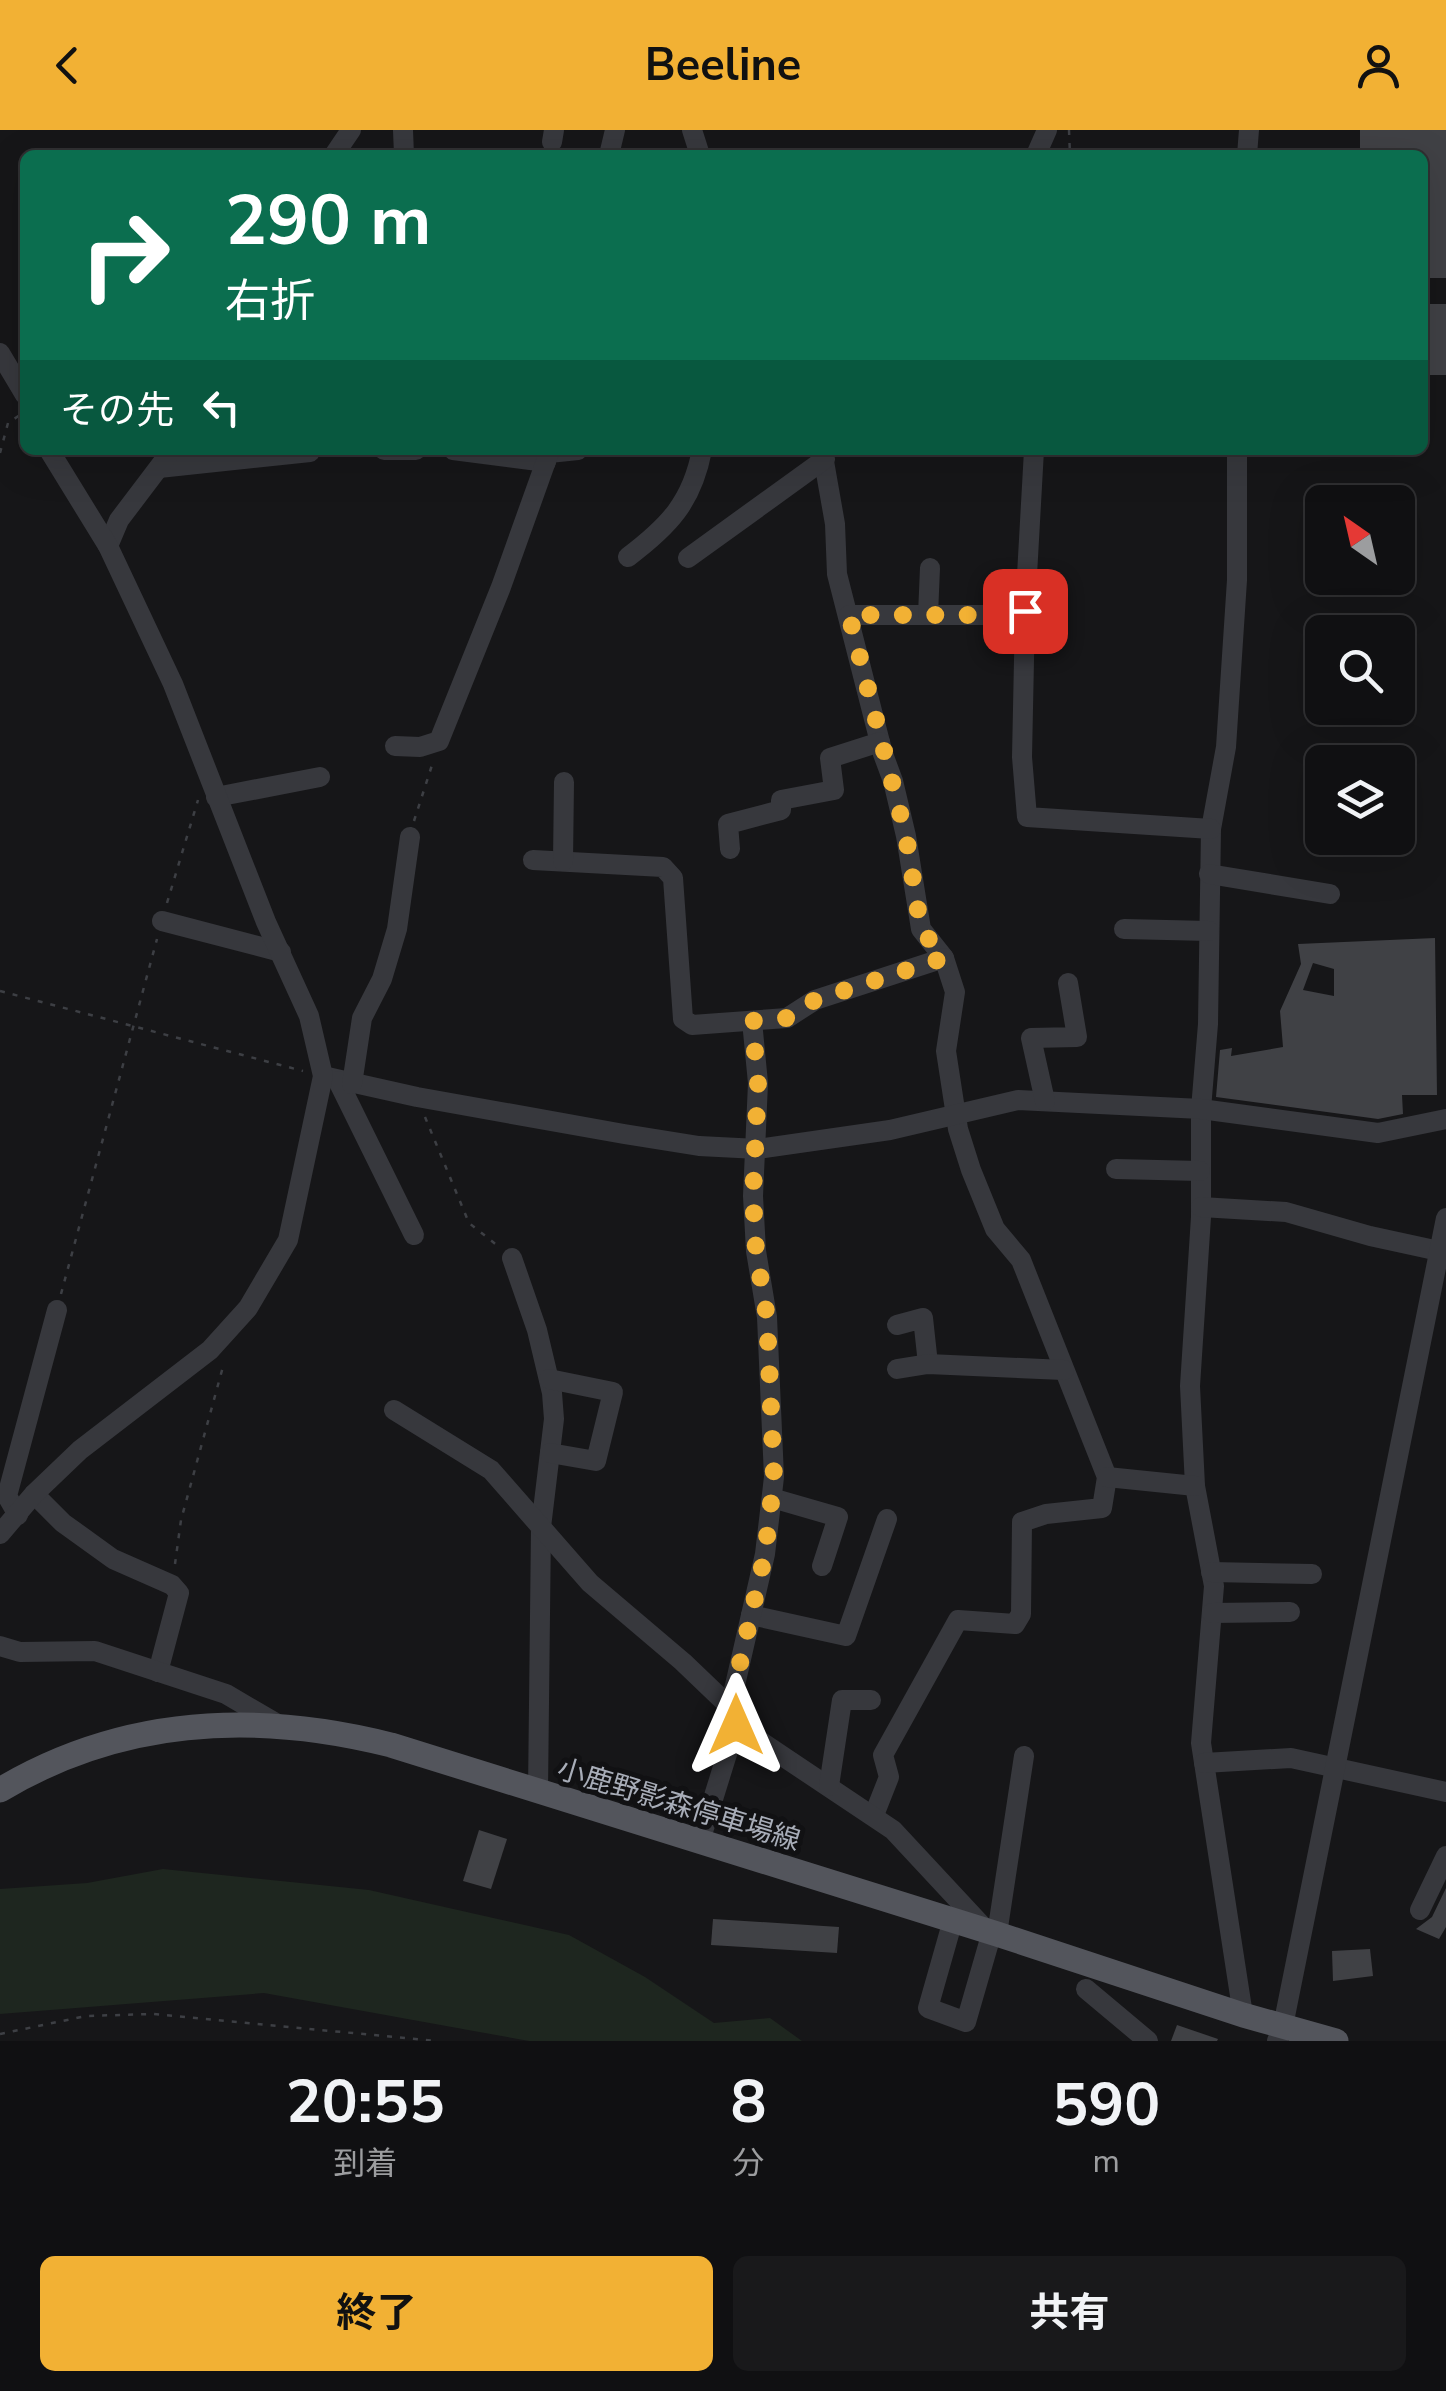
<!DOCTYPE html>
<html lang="ja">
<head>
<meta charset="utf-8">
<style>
	body { margin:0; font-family:"Nunito Sans","Noto Sans JP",sans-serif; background:#19191b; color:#f1f3f6; height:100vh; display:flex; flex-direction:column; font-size:38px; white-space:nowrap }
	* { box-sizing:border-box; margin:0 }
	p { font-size:32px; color:#9c9d9f }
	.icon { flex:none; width:55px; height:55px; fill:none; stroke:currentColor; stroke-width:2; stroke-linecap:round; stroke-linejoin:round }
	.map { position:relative; height:1911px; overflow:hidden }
	.side { display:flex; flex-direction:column; background:#101012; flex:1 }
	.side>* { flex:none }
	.guide { position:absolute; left:20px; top:20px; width:1408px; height:305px; border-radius:15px; box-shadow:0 10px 40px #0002,0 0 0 2px #303032; background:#0b6e4f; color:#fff; overflow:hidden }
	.needle { width:65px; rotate:326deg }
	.fabs { position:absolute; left:1305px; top:355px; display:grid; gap:20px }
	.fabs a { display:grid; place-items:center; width:110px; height:110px; border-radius:15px; background:#101012; box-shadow:0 10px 40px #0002,0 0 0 2px #303032; font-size:50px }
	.pin { position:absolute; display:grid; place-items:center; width:85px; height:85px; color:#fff; margin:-42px; border-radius:20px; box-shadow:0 5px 15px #0006 }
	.me { position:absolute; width:110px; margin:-55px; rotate:0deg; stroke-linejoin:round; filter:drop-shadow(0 0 8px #0008) }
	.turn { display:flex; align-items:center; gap:35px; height:210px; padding:0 40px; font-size:45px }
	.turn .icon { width:130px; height:130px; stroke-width:2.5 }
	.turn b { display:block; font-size:70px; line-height:85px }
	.then { display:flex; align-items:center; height:95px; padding:0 40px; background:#0003; gap:20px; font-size:38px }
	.eta { display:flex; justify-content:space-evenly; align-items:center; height:170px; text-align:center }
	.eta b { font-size:60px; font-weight:700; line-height:70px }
	.primary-button { display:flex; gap:20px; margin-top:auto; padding:20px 40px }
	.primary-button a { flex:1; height:115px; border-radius:15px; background:#f2b134; color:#111; font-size:40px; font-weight:700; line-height:115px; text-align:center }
	.primary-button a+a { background:#19191b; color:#f1f3f6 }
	header { display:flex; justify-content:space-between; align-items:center; height:130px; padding:0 40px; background:#f2b134; color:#111; font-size:45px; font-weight:700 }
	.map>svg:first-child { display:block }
	.green { fill:#1e261f }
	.building { fill:#404145; fill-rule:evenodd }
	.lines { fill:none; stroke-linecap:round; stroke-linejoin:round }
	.path { stroke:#3d3f44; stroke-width:2.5; stroke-dasharray:5 8; stroke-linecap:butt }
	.minor { stroke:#37383d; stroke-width:20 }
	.major { stroke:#53555c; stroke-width:25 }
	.route { stroke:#f2b134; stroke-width:18; stroke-dasharray:0 32.4 }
	.labels { text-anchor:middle; stroke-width:10; stroke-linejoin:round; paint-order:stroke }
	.street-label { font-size:28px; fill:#a8adb8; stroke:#111113 }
</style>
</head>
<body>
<header><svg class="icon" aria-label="back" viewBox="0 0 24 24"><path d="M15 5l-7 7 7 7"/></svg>Beeline<svg class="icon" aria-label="person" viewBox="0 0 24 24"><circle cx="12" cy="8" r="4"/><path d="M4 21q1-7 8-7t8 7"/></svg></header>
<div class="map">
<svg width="1446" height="1911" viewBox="0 0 1446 1911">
	<rect width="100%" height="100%" fill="#161618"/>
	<path class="green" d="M163 1739 369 1760 569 1805 645 1847 714 1893 770 1888 802 1911H529L264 1863 0 1884V1759L87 1753Z"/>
	<g class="building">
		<path d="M1360 0H1446V148H1422V25H1360Z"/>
		<rect x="1422" y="174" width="24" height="71"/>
		<path d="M1435 808 1437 965H1402L1403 984 1378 989 1216 967 1220 920 1232 918 1231 926 1283 917 1280 881 1301 834 1298 814ZM1313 833 1334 839V866L1303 860Z"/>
		<path d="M479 1700 507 1709 491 1759 463 1751Z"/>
		<path d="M1446 1758V1797L1439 1809 1416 1799 1432 1787Z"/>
		<path d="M713 1789 839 1797 837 1823 711 1815Z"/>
		<path d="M1370 1819 1373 1846 1333 1851 1332 1821Z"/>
		<path d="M1177 1895 1218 1909 1217 1911H1171Z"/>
	</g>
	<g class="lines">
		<g class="path">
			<path d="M1069 0 1070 25"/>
			<path d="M0 323 8 293 23 283"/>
			<path d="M414 691 433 632"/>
			<path d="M167 773 198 670"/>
			<path d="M0 861 303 941"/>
			<path d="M425 987 469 1093 498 1116"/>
			<path d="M61 1164 157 809"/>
			<path d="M175 1434 181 1390 224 1233"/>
			<path d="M0 1904 86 1886 153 1884 436 1911"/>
		</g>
		<g class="minor">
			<path d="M403 0 404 25"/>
			<path d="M692 0 700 25"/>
			<path d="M552 12 554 0"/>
			<path d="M334 25 351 0"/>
			<path d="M609 25 615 0"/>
			<path d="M1036 25 1047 0"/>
			<path d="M1247 25 1249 0"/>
			<path d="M0 223 25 265"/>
			<path d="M384 320H416"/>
			<path d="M453 320 546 332"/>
			<path d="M822 320 835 394 837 444 883 624 893 651 906 706 921 799 944 828 955 862 946 921 958 999 971 1040 995 1099 1021 1130 1107 1347 1102 1378 1046 1384 1022 1392 1021 1484 1015 1494 958 1490 883 1625 889 1647 874 1685"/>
			<path d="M1237 320V450L1226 617 1211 699 1208 894 1201 979V1087L1190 1256 1195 1356 1214 1456 1201 1613 1243 1885"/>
			<path d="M549 323 578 320"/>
			<path d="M159 338 310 322"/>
			<path d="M108 416 119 390 172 320"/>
			<path d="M628 427C669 396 692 372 702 320"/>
			<path d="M688 428 825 329"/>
			<path d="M1025 481 1034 320"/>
			<path d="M849 485H1014L1025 481 1022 627 1027 687 1211 699"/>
			<path d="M928 485 930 438"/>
			<path d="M395 616 420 617 439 611 501 457 550 320"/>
			<path d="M216 667 320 647"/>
			<path d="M730 719 728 694 781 680V670L834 660 830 628 880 612"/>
			<path d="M533 730 663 737 673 748 683 889 692 895 787 888 815 870 944 828"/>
			<path d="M563 731 564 652"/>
			<path d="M1209 744 1330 764"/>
			<path d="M162 791 281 822"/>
			<path d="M1124 799 1209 801"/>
			<path d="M323 946 417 967 624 1004 699 1016 758 1019 890 1000 1018 970 1201 979 1378 1003 1446 989"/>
			<path d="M338 951 414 1105"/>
			<path d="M352 954 362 888 382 849 397 799 410 707"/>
			<path d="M1045 971 1031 908 1077 907 1068 853"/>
			<path d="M1116 1039 1200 1041"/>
			<path d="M1201 1077 1286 1082 1370 1106 1439 1121"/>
			<path d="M512 1128 537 1200 552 1263 554 1289 541 1397 538 1662"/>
			<path d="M897 1195 923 1188 928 1234"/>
			<path d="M897 1239 928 1234 1064 1240"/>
			<path d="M549 1249 613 1262 596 1331 550 1323"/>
			<path d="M394 1280 491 1340 590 1453 683 1532 730 1577 736 1595 700 1711"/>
			<path d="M1107 1347 1195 1356"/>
			<path d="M34 1364 63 1393 113 1429 172 1455 179 1463 158 1542"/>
			<path d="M772 1368 838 1387 822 1436"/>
			<path d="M18 1385 7 1366 57 1180"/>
			<path d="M0 1404 34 1364 80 1320 210 1220 248 1178 288 1110 323 946 309 886 266 792 173 554 108 416 49 320"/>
			<path d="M1211 1442 1312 1444"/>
			<path d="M1212 1483 1290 1482"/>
			<path d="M751 1485 846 1506 887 1389"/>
			<path d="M0 1516 20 1522 95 1521 226 1564 279 1595"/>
			<path d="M730 1577 765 1424 774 1347 767 1187 756 1121 753 1066 758 953 752 891"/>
			<path d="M736 1595 893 1700 987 1801"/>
			<path d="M1204 1633 1291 1628 1446 1662"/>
			<path d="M829 1656 842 1570H871"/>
			<path d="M1420 1780 1446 1726"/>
			<path d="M953 1790 928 1878 966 1892 992 1802"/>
			<path d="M997 1804 1024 1626"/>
			<path d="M1086 1859 1148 1911"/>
			<path d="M1277 1911 1283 1896 1446 1088"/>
		</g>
		<path class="major" d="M0 1660C122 1587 256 1581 391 1615L997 1804 1243 1885 1336 1911"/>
	</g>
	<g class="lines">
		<path class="route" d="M736 1595 730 1577 765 1424 774 1347 767 1187 756 1121 753 1066 758 953 752 891 787 888 815 870 944 828 921 799 906 706 849 485H1014L1025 481"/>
	</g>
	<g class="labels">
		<g class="street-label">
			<text transform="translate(679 1674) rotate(17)" y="10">小鹿野影森停車場線</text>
		</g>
	</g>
</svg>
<div class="fabs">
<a><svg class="needle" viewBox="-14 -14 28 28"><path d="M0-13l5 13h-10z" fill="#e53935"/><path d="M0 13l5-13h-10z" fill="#9c9d9f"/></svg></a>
<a><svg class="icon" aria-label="search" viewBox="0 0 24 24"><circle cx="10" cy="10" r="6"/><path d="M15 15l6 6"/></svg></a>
<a><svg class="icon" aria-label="layers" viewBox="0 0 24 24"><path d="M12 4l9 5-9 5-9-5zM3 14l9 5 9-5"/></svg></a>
</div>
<div class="pin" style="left:1025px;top:481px;background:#d93025"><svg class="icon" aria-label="arrive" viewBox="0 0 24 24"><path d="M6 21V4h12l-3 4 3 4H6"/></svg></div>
<svg class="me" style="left:736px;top:1595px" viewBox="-20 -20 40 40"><path d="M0-17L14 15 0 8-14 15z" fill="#f2b134" stroke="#fff" stroke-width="4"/></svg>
<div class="guide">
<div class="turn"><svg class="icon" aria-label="right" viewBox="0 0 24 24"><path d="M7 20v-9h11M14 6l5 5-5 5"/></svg><div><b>290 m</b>右折</div></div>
<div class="then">その先<svg class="icon" aria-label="left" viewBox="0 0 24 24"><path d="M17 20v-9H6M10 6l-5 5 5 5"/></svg></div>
</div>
</div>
<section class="side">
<div class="eta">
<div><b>20:55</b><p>到着</p></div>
<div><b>8</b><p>分</p></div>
<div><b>590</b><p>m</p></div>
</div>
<div class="primary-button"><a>終了</a><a>共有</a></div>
</section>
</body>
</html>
